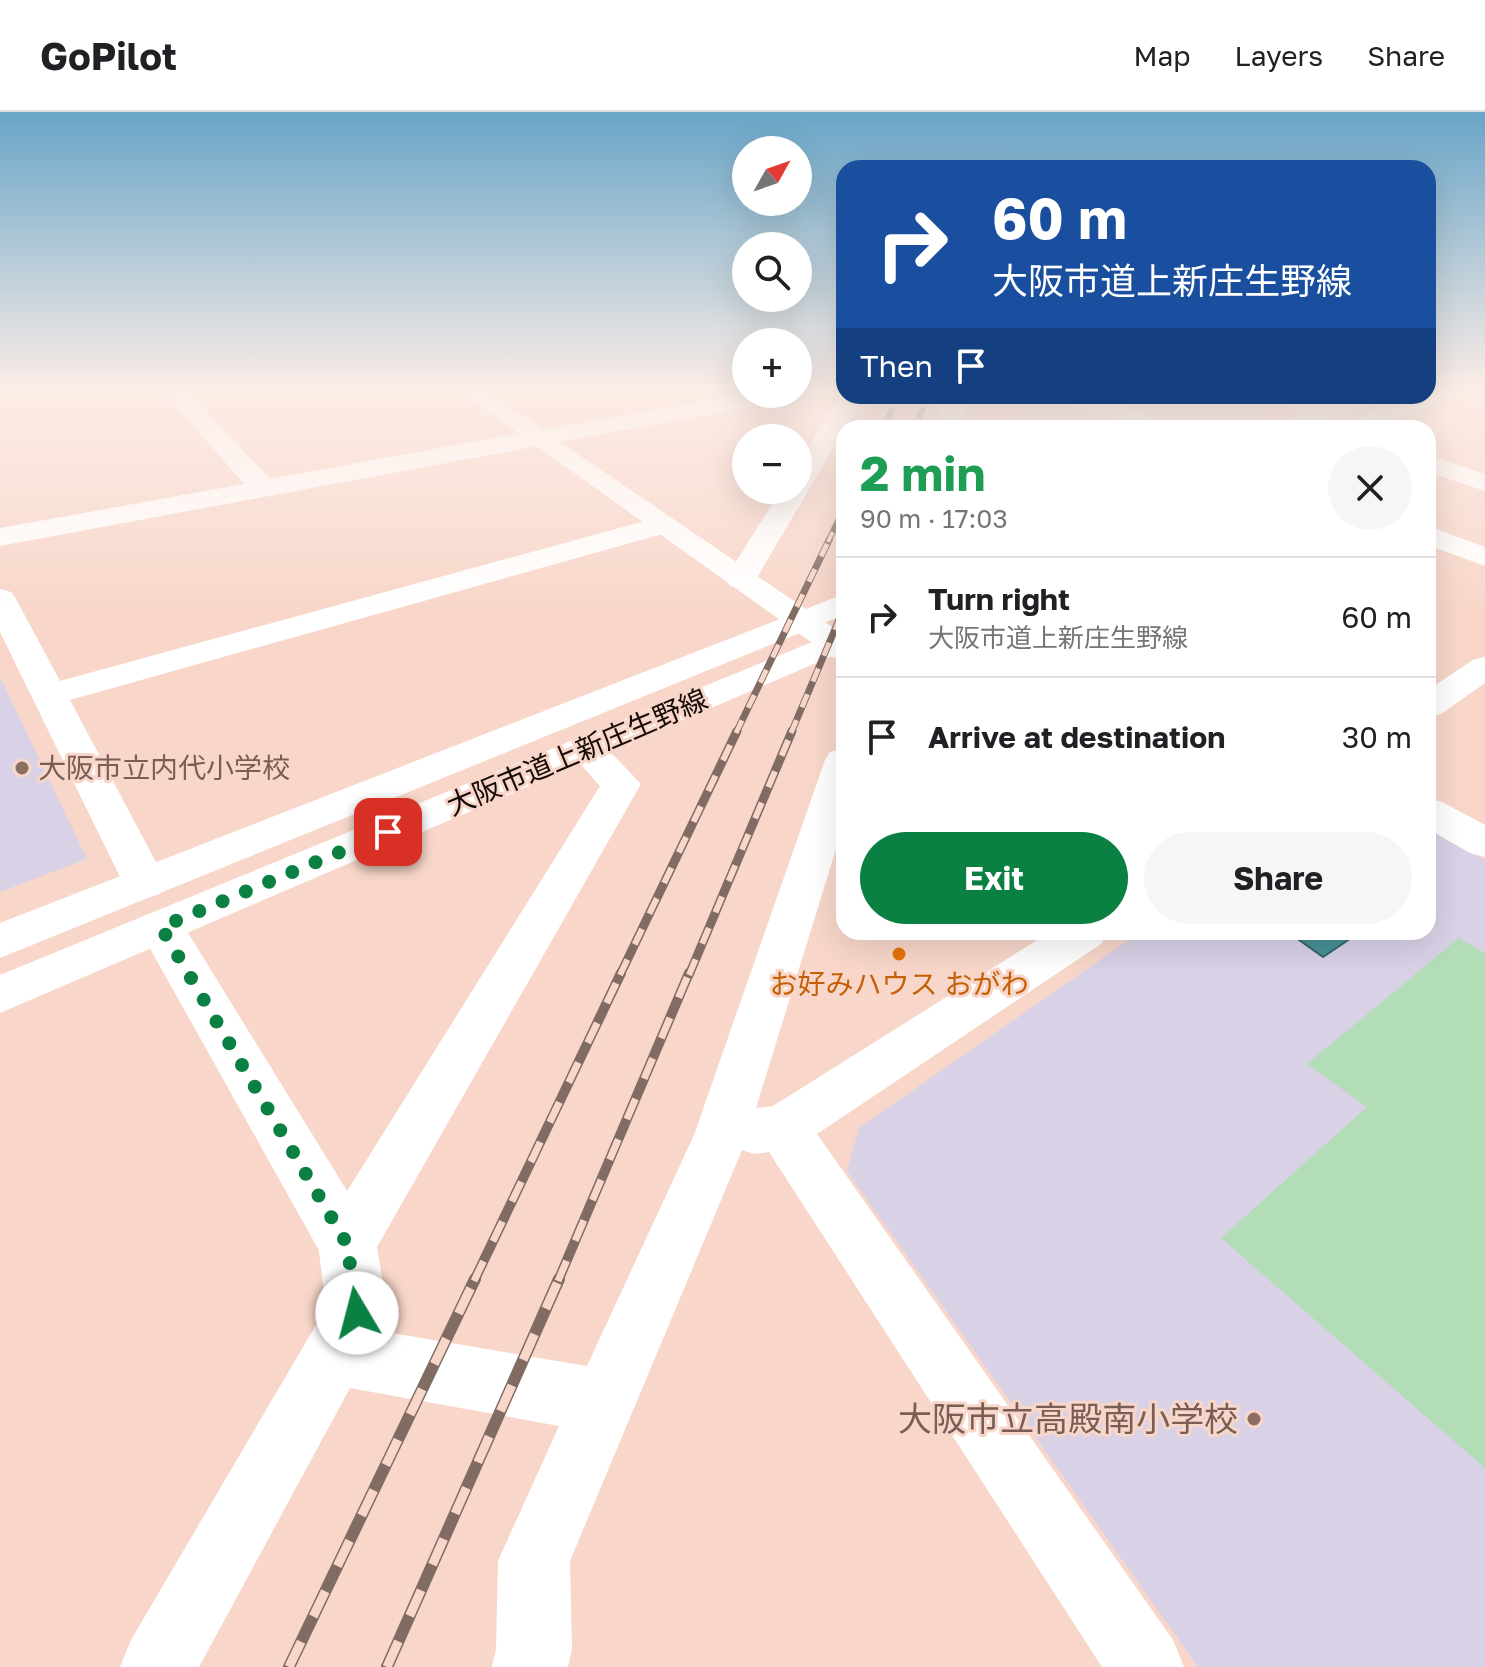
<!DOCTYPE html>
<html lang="en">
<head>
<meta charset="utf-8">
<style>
	body { margin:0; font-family:"Golos Text","Noto Sans JP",sans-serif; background:#f6f6f6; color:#202124; height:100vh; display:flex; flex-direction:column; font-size:30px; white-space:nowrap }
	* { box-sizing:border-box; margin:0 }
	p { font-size:26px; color:#757577 }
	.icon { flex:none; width:44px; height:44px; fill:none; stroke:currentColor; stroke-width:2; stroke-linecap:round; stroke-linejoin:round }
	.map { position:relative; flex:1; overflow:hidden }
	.sheet { position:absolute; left:836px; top:308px; width:600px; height:520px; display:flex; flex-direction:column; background:#fff; border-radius:24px; box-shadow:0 8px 32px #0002 }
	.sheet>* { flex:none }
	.guide { position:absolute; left:836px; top:48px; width:600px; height:244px; border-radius:24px; box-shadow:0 8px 32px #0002; background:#1a4fa0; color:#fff; overflow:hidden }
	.needle { width:52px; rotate:50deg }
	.fabs { position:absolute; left:732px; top:24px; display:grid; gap:16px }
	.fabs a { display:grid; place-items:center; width:80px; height:80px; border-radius:50%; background:#fff; box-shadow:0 8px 32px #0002; font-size:40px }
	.pin { position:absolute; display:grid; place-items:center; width:68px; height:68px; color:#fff; margin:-34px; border-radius:16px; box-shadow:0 4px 12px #0006 }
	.me { position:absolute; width:88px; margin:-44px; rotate:352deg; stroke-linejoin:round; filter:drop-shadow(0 0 6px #0008) }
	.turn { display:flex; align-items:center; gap:28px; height:168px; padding:0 24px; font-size:36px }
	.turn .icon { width:104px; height:104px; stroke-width:2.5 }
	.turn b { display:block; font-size:56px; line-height:68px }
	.then { display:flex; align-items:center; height:76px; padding:0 24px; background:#0003; gap:16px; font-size:30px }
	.round { display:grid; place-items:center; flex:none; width:84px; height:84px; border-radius:42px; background:#f6f6f6 }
	.summary { display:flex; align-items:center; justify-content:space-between; height:136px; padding:0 24px }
	h1 { font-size:48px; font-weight:700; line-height:60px; color:#1e9e55 }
	.primary-button { display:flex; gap:16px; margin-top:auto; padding:16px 24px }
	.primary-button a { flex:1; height:92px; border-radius:48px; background:#0b8043; color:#fff; font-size:32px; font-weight:700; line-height:92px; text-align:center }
	.primary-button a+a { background:#f6f6f6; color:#202124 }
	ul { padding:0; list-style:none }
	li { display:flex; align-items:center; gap:24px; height:120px; padding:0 24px; border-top:2px solid #e0e0e0 }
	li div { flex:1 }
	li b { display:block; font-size:30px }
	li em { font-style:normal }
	header { display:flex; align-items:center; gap:48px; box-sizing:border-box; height:112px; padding:0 40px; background:#fff; border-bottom:2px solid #e0e0e0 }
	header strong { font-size:38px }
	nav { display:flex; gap:44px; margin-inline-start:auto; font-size:28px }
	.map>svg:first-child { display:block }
	.education { fill:#d9d1e6 }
	.green { fill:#b2ddb7 }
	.water { fill:#488f96; stroke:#39676b; stroke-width:2 }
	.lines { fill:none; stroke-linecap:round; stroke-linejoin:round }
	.street { fill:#fff; fill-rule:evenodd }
	.secondary { fill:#fff; fill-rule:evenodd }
	.primary { fill:#fff; fill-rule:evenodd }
	.rail-far4-casing { stroke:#816c64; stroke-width:6 }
	.rail-far3-casing { stroke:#816c64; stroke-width:7 }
	.rail-far2-casing { stroke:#816c64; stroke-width:9 }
	.rail-far1-casing { stroke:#816c64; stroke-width:10 }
	.rail-casing { stroke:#816c64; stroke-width:12 }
	.rail-far4 { stroke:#f8d7ca; stroke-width:4; stroke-dasharray:11; stroke-linecap:butt }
	.rail-far3 { stroke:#f8d7ca; stroke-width:5; stroke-dasharray:14; stroke-linecap:butt }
	.rail-far2 { stroke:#f8d7ca; stroke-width:6; stroke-dasharray:17; stroke-linecap:butt }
	.rail-far1 { stroke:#f8d7ca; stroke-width:7; stroke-dasharray:22; stroke-linecap:butt }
	.rail { stroke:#f8d7ca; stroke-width:9; stroke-dasharray:28; stroke-linecap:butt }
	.route { stroke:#0b8043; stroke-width:14; stroke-dasharray:0 25.2 }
	.education-dot { fill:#8d6e63; stroke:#f8d7ca; stroke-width:3 }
	.food-dot { fill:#e8710a; stroke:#f8d7ca; stroke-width:3 }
	.labels { text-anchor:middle; stroke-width:6; stroke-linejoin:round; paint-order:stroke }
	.street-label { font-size:28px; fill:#160b07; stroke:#f8d7ca }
	.education-label { font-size:28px; fill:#785e54; stroke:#f8d7ca; text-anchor:start }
	.food-label { font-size:28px; fill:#c56008; stroke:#f8d7ca }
	.near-education-label { font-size:34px; fill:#785e54; stroke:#f8d7ca; text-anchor:end }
</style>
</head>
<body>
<header>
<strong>GoPilot</strong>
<nav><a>Map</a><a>Layers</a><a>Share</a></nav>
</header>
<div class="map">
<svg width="1485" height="1555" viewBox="0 0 1485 1555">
	<rect width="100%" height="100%" fill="#f8d7ca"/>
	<g class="education">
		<path d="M0 565 87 747 0 780Z"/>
		<path d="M1428 716 1485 748V1555H1198L847 1059 859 1016 1140 820H1428Z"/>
	</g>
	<path class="green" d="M1459 826 1485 841V1356L1221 1126 1367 995 1307 952Z"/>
	<path class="water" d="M1288 820H1360L1323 845Z"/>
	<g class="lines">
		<g class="street">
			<path d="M162 278H186L270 367 538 318 547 321 551 326 547 331 538 334 0 434V416L244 372Z"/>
			<path d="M798 278H812L809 283 798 286 788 282H798Z"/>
			<path d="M844 279V284H864L752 474 741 476 730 474 725 467 781 378H798V351Z"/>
			<path d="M945 284H969L958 316H934Z"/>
			<path d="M1063 284H1097L1167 311 1170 316H1136L1067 289Z"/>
			<path d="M1270 284C1291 284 1325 281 1339 299L1336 304 1327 306 1274 289Z"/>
			<path d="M1428 343 1485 362V379L1428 360Z"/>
			<path d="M663 404 673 407 677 413 673 419 70 588 167 771 160 782 145 786 130 782 123 771 0 520V477L11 480 16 487 60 569Z"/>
			<path d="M1428 414 1485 435V454L1428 433Z"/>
			<path d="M1485 545V571L1441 602 1428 605V578L1473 548Z"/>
			<path d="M586 625 600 629 641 672 377 1135 388 1201 380 1219 587 1254 694 1023 825 648 830 640 844 636V711L756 996 773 994 1050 820H1108L1101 832 817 1022 1173 1528 1184 1555H1102L769 1040 754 1042 742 1038 570 1449 572 1537 568 1555H492L496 1537 498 1449 559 1314 350 1276 199 1555H120L131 1528 326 1196 318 1132 326 1113 600 674 567 637 572 629Z"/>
			<path d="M1428 686 1442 690 1485 713V745L1470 741 1428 717Z"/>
		</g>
		<g class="secondary">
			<path d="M458 278H485L543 318 746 281 787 282 784 288 776 290 560 330 844 523V548L832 545Z"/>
			<path d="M161 799 177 803 368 1113 376 1132 368 1151 347 1159 326 1151 138 815 145 803Z"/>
		</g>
		<g class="primary">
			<path d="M1428 278H1455L1452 283 1376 316H1343L1346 311 1410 284H1428Z"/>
			<path d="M1345 284H1378L1374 289 1307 316H1273L1276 311Z"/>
			<path d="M844 482V503L0 846V811Z"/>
			<path d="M844 517V539L0 901V863Z"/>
		</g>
		<defs>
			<g id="rail-far4">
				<path d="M883 316 899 284"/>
				<path d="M915 316 928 284"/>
				<path d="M828 430 844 396"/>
			</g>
			<g id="rail-far3">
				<path d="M736 621 829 428"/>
				<path d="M791 621 844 496"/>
			</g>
			<g id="rail-far2">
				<path d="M620 863 737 619"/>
				<path d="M689 863 792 619"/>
			</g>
			<g id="rail-far1">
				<path d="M474 1169 621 861"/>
				<path d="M558 1169 689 861"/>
			</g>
			<g id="rail">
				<path d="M289 1555 475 1167"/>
				<path d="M387 1555 559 1167"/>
			</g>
		</defs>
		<use href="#rail-far4" class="rail-far4-casing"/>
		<use href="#rail-far3" class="rail-far3-casing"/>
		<use href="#rail-far2" class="rail-far2-casing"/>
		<use href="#rail-far1" class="rail-far1-casing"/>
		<use href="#rail" class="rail-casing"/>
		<use href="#rail-far4" class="rail-far4"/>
		<use href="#rail-far3" class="rail-far3"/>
		<use href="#rail-far2" class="rail-far2"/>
		<use href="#rail-far1" class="rail-far1"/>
		<use href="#rail" class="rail"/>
	</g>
	<linearGradient id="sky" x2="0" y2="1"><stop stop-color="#68a5c7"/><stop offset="0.56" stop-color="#fcede7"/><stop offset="1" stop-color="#fcede7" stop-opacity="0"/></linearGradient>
	<rect width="1485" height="496" fill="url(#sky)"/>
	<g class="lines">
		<path class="route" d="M357 1201 347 1132 161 815 388 720"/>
	</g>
	<g class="education-dot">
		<circle cx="22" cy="656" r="8"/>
		<circle cx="1254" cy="1307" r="8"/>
	</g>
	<circle class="food-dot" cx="899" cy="842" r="8"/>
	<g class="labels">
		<g class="street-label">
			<text transform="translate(577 640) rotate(-23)" y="10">大阪市道上新庄生野線</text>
		</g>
		<g class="education-label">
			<text x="38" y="666">大阪市立内代小学校</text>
		</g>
		<g class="food-label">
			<text x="899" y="882">お好みハウス おがわ</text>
		</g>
		<g class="near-education-label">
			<text x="1238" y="1319">大阪市立高殿南小学校</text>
		</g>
	</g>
</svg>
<div class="fabs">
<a><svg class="needle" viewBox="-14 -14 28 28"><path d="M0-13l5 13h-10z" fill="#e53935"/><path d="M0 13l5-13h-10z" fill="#757577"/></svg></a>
<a><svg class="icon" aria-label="search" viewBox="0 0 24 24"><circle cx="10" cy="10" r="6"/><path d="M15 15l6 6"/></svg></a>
<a>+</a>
<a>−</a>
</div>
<div class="pin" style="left:388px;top:720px;background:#d93025"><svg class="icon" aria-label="arrive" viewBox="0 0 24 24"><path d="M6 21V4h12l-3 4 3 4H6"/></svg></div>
<svg class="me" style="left:357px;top:1201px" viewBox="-20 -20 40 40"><circle r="19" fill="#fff"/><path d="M0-13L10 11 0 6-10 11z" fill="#0b8043"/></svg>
<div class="guide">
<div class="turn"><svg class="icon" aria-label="right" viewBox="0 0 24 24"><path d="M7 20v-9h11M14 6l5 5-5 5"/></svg><div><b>60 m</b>大阪市道上新庄生野線</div></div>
<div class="then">Then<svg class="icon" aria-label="arrive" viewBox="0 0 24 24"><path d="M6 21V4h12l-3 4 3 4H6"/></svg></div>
</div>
<section class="sheet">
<div class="summary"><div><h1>2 min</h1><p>90 m · 17:03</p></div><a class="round"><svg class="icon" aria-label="close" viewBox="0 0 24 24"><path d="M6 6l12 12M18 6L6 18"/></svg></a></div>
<ul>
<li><svg class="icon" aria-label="right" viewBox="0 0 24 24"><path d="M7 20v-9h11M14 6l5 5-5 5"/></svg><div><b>Turn right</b><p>大阪市道上新庄生野線</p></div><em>60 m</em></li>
<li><svg class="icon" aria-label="arrive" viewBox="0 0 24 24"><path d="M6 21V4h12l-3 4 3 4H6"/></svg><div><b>Arrive at destination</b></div><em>30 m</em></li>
</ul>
<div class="primary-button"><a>Exit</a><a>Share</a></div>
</section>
</div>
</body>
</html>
